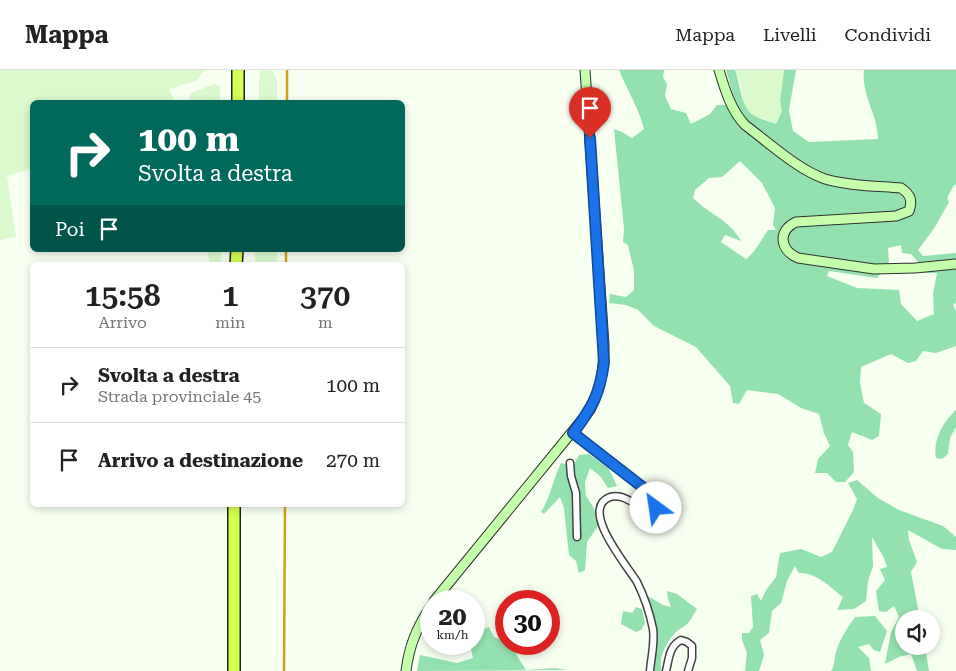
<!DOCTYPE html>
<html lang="it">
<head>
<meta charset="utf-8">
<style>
	body { margin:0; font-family:"Roboto Serif",serif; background:#f2f2f2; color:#222; height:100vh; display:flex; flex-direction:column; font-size:19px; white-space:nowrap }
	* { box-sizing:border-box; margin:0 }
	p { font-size:16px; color:#767676 }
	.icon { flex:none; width:28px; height:28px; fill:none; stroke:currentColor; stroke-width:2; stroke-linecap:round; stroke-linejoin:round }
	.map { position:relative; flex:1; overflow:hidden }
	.details { position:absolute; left:30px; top:192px; width:375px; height:245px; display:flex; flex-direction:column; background:#fff; border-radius:8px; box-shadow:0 2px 8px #0003 }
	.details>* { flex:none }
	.banner { position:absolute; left:30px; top:30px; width:375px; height:152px; border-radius:8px; box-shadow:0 2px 8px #0003; background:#00695c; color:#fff; overflow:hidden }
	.controls { position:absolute; left:895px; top:540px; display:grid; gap:10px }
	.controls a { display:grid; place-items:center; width:45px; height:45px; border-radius:50%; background:#fff; box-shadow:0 2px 8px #0003; font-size:25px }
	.speed { position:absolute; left:420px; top:520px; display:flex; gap:10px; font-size:25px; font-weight:700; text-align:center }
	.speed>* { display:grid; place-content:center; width:65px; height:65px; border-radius:50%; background:#fff; box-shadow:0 2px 8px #0003; line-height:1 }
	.speed small { font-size:12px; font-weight:400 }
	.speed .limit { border:8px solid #d22; background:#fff; color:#111 }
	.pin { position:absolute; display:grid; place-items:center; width:42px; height:42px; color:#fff; margin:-51px -21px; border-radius:50% 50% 50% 0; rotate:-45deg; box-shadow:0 0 5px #0007 }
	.pin .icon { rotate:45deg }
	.me { position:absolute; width:55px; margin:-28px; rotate:329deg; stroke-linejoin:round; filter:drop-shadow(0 0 4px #0008) }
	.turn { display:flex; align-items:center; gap:18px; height:105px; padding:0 25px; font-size:22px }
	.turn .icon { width:65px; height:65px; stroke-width:2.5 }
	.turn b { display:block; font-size:35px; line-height:42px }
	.then { display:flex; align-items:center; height:48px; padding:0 25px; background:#0003; gap:10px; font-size:19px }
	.eta { display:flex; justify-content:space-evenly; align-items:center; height:85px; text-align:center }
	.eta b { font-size:30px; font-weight:600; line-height:35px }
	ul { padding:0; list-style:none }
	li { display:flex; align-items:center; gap:15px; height:75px; padding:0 25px; border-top:1px solid #e0e0e0 }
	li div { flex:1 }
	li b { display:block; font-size:19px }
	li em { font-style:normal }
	header { display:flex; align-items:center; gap:30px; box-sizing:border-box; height:70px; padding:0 25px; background:#fff; border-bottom:1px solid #e0e0e0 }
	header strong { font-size:24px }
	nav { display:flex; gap:28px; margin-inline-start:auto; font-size:18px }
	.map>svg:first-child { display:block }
	.farmland { fill:#daf9cd }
	.forest { fill:#93e1ae; fill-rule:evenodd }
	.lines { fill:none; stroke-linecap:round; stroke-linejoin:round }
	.street-casing { stroke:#424242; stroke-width:9 }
	.secondary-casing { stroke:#313131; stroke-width:11 }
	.highway-casing { stroke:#202020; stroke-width:14 }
	.street { stroke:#fff; stroke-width:6 }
	.secondary { stroke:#c6ffac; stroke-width:9 }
	.highway { stroke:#d3ff4f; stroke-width:11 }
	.rail { stroke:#d0a016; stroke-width:2.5 }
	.route-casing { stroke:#114b97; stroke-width:12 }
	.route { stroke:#1a73e8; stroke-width:9 }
</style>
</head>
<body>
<header>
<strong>Mappa</strong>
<nav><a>Mappa</a><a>Livelli</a><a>Condividi</a></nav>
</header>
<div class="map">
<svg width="956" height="601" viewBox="0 0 956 601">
	<rect width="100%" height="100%" fill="#f7fff1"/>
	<g class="farmland">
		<path d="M0 0H205L196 11 169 19 175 32H32V99L7 106 16 167 0 170Z"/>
		<path d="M261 0 273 1 277 11V32H259V5Z"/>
		<path d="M735 0H784L780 31 782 41 776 54 751 45 744 34 740 12Z"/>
		<path d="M214 14 220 16V32H188L191 23Z"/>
		<path d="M207 180H221V195H210Z"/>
		<rect x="255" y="180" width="22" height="15"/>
	</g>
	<g class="forest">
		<path d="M619 0H664L663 7 667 14 665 26 671 39 686 43 691 54 710 44 717 35H736L726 0H735C740 12 741 38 753 45 759 49 769 51 776 54L782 41 780 31 784 0H796L789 40 793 61 809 72 878 69C878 45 861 25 864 0H956V115H954L947 128 949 132 935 157 918 180 923 186 956 183V233L953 235 956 241V276L936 283 923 281 916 291 908 293 891 284 861 297 860 313 864 333 881 344 879 366 872 370 852 362 848 375 853 382 854 402 845 412H836L827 403H815L818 389 830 376 824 363 819 344 801 338 778 324 747 320 739 334 733 333 730 316 696 277 654 256 638 240 626 235 609 233 610 224 626 227 634 220V201L628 175 623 172 624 159 614 59 622 62 632 68 644 59C639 38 627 20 619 0ZM740 91 762 113 775 138 773 155 776 160H768C761 170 755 183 746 189L721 172 725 165 741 171C729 149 710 145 693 128L695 120 709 108 722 107ZM901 175 902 183 911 184 919 193 923 203H937L933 224 934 244 917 251 901 234 899 220 857 218 827 206 829 201 877 208 889 192 888 178Z"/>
		<path d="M956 340V357L950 368 948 384 942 389 936 388C933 369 943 352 956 340Z"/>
		<path d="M589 384 609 399 617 416 608 418 601 407 590 398 585 412 586 426 594 438 598 456 587 472 585 500 579 503 576 491 569 485 564 438 560 427 544 444 541 442C551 426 553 409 561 393L573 396 579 385Z"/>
		<path d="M857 410 878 428 899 440 943 456 956 467V480L942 479 908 460 909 470 917 492 911 502 920 549H904V576H925L929 601H917L911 584 899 587 885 594 891 562 899 547 894 536 886 542 879 541 876 521 885 510 880 499 887 497 884 488 872 467 873 496 868 511 866 531 854 539 837 540 843 527C830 517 816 502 799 503L795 496 787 511 781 533 772 541 769 563 760 570 764 585 759 601H745L747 583 742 570V563H749L753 557 751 526 757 524 761 531 766 520 776 507 780 483 801 479 821 487 832 482 853 440 857 429 848 413Z"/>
		<path d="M667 521 677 524 697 539C694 543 692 549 688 553 685 557 680 558 676 562 667 571 657 589 662 601H654L657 561 646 525 663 535 671 537 668 529Z"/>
		<path d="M636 537 642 539 645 553 641 560 636 562 621 554 623 541 632 543Z"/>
		<path d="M875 546 887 561 880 582 874 580 869 574 858 577 869 588 871 601H831C835 595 834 589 836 582 840 569 847 558 855 547Z"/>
		<path d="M489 557 494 567 506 571V574H512L517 586 526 600 555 598 567 600 417 601 420 585 457 593 473 588 470 574H474V562Z"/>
	</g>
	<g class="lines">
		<defs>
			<g id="street">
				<path d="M573 363 647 420C653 426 657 429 656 438L652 440C638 440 625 422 610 427 578 439 629 498 637 512 644 526 650 544 653 559 655 573 651 588 650 601"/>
				<path d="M570 393 571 406 576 423 577 467"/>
				<path d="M666 601C669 589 669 576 681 570L687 572 692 576V588L688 601"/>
			</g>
			<g id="secondary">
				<path d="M719 0C725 20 731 40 745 55 768 72 798 100 825 109 849 116 876 116 901 118 910 124 913 130 909 141L896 146 796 152C777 161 780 180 798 188L874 199 915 198 956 194"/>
				<path d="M434 531 590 340C601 318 604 298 604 274L585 0"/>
				<path d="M406 601C409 576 417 557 431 536"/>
			</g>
			<g id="highway">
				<path d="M238 0V32"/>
				<path d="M236 195 237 180"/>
				<path d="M234 435V601"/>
			</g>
		</defs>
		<use href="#street" class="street-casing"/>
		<use href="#secondary" class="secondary-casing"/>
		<use href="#highway" class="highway-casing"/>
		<use href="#street" class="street"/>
		<use href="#secondary" class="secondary"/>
		<use href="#highway" class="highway"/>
		<g class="rail">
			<path d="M287 32V0"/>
			<path d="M286 195V180"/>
			<path d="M284 601 285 435"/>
		</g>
	</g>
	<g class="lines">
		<defs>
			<path id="route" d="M590 68 604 292C600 324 592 338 573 363L654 426 656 432V438"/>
		</defs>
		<use href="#route" class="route-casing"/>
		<use href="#route" class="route"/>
	</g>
</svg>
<div class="controls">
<a><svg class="icon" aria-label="sound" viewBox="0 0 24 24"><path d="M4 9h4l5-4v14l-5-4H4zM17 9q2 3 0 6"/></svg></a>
</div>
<div class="speed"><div>20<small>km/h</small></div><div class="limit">30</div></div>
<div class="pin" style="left:590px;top:68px;background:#d93025"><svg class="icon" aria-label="arrive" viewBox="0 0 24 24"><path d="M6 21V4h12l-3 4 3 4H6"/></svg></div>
<svg class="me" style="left:656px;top:438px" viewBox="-20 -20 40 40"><circle r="19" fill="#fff"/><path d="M0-13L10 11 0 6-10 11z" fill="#1a73e8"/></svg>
<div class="banner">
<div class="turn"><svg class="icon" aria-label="right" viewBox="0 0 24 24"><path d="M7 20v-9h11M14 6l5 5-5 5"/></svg><div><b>100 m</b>Svolta a destra</div></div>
<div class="then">Poi<svg class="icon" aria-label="arrive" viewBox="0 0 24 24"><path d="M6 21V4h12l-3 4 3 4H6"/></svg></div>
</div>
<section class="details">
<div class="eta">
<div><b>15:58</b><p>Arrivo</p></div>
<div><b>1</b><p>min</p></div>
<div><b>370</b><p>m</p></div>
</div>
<ul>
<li><svg class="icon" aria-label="right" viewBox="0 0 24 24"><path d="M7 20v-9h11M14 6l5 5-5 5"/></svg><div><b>Svolta a destra</b><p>Strada provinciale 45</p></div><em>100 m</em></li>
<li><svg class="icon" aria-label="arrive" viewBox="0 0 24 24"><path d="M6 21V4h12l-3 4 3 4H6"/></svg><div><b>Arrivo a destinazione</b></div><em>270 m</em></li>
</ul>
</section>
</div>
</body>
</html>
